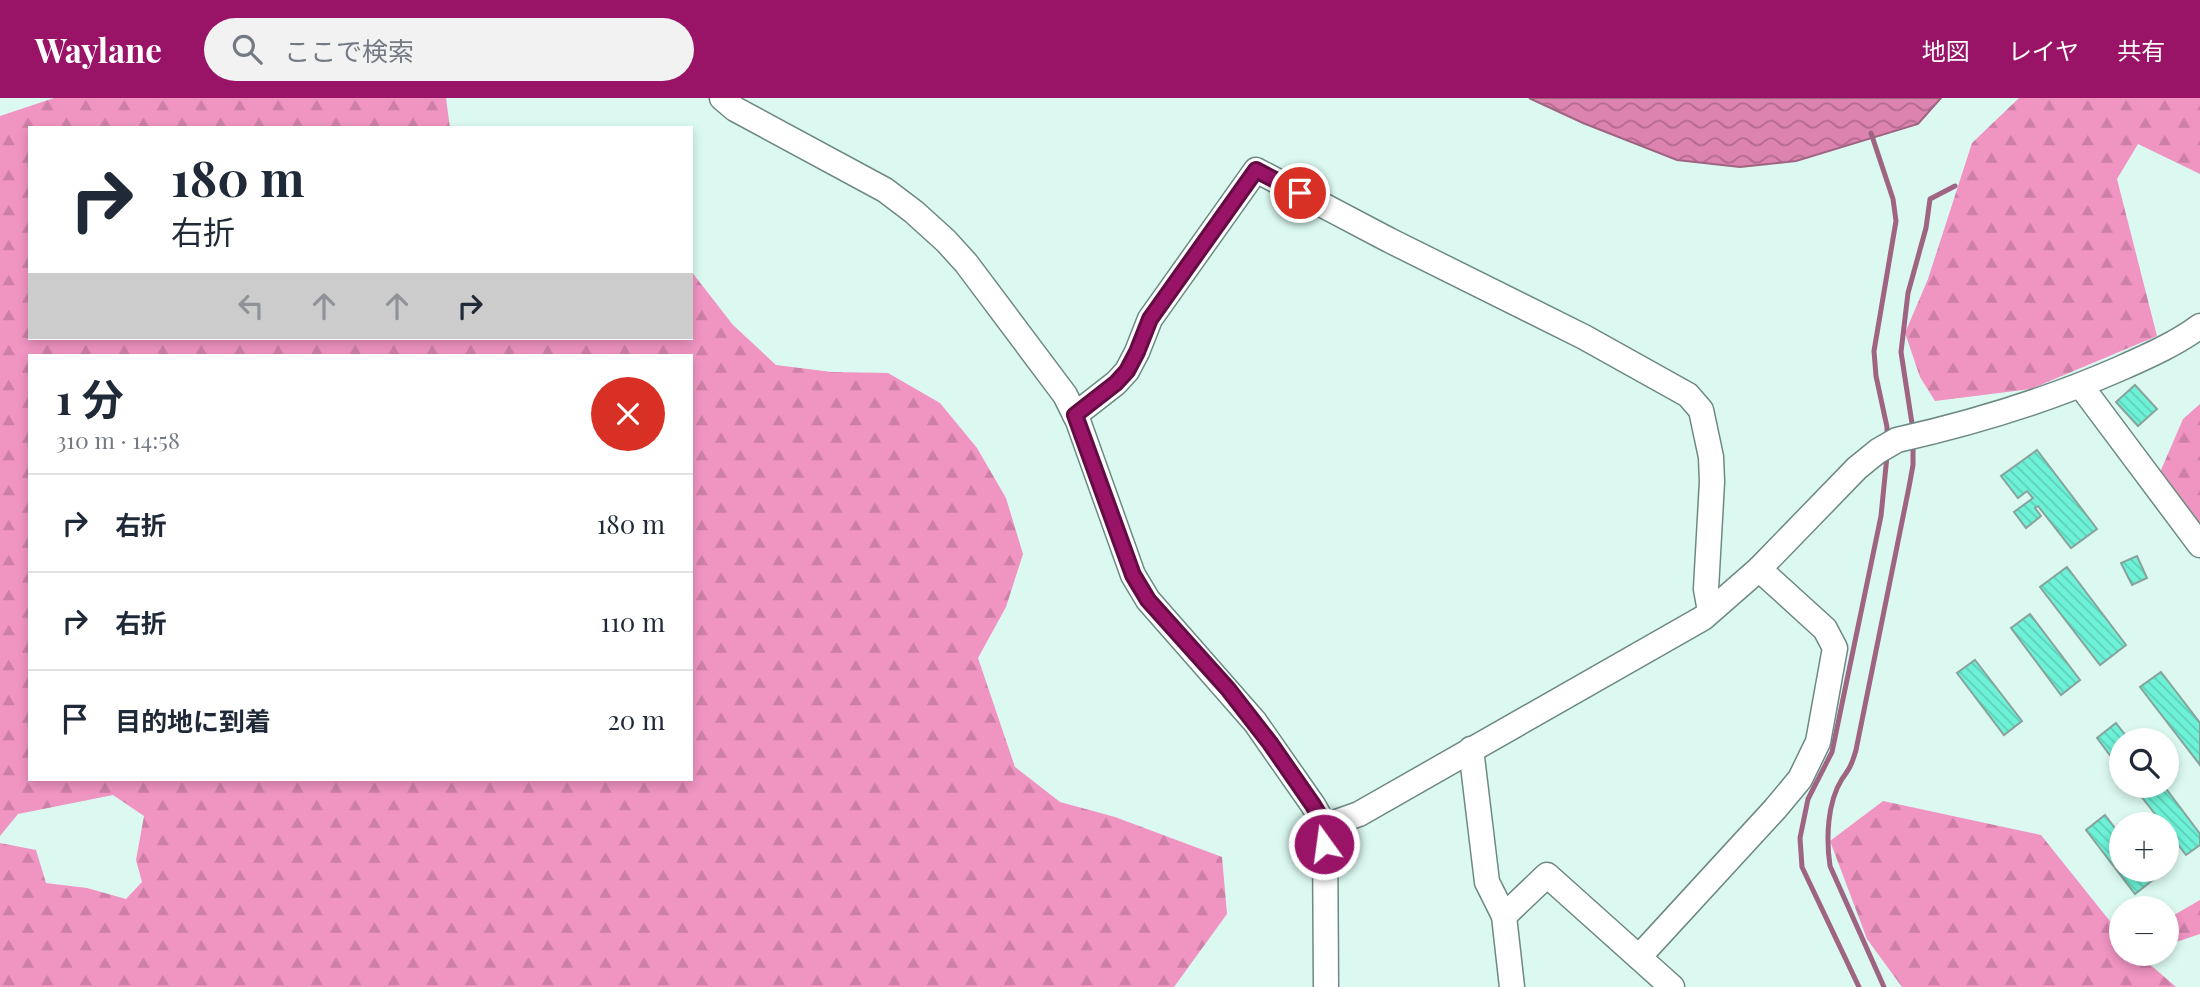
<!DOCTYPE html>
<html lang="ja">
<head>
<meta charset="utf-8">
<style>
	body { margin:0; font-family:"Playfair Display","Noto Sans JP",serif; background:#f2f2f3; color:#1f2937; height:100vh; display:flex; flex-direction:column; font-size:26px; white-space:nowrap }
	* { box-sizing:border-box; margin:0 }
	p { font-size:23px; color:#747a83 }
	.icon { flex:none; width:38px; height:38px; fill:none; stroke:currentColor; stroke-width:2; stroke-linecap:round; stroke-linejoin:round }
	.map { position:relative; flex:1; overflow:hidden }
	.sheet { position:absolute; left:28px; top:256px; width:665px; height:427px; display:flex; flex-direction:column; background:#fff; border-radius:0px; box-shadow:0 4px 10px #0003 }
	.sheet>* { flex:none }
	.guide { position:absolute; left:28px; top:28px; width:665px; height:214px; border-radius:0px; box-shadow:0 4px 10px #0003; background:#fff; color:#1f2937; overflow:hidden }
	.controls { position:absolute; left:2109px; top:630px; display:grid; gap:14px }
	.controls a { display:grid; place-items:center; width:70px; height:70px; border-radius:50%; background:#fff; box-shadow:0 4px 10px #0003; font-size:35px }
	.pin { position:absolute; display:grid; place-items:center; width:60px; height:60px; color:#fff; margin:-30px; border:4px solid #fff; border-radius:50%; box-shadow:0 2px 7px #0007 }
	.me { position:absolute; width:77px; margin:-38px; rotate:346deg; stroke-linejoin:round; filter:drop-shadow(0 0 5px #0008) }
	.turn { display:flex; align-items:center; gap:24px; height:147px; padding:0 28px; font-size:32px }
	.turn .icon { width:91px; height:91px; stroke-width:2.5 }
	.turn b { display:block; font-size:49px; line-height:60px }
	.lanes { display:flex; align-items:center; height:66px; padding:0 28px; background:#0003; justify-content:center; gap:35px; direction:ltr }
	.lanes .off { opacity:.35 }
	.round { display:grid; place-items:center; flex:none; width:74px; height:74px; border-radius:37px; background:#f2f2f3 }
	.headline { display:flex; align-items:center; justify-content:space-between; height:119px; padding:0 28px }
	h1 { font-size:42px; font-weight:700; line-height:52px }
	ul { padding:0; list-style:none }
	li { display:flex; align-items:center; gap:21px; height:98px; padding:0 28px; border-top:2px solid #e0e1e3 }
	li div { flex:1 }
	li b { display:block; font-size:26px }
	li em { font-style:normal }
	header { display:flex; align-items:center; gap:42px; box-sizing:border-box; height:98px; padding:0 35px; background:#991367; color:#fff }
	header strong { font-size:33px }
	nav { display:flex; gap:38px; margin-inline-start:auto; font-size:24px }
	.search { width:490px; height:63px; background:#f2f2f3; display:flex; align-items:center; gap:18px; box-sizing:border-box; padding:0 24px; border-radius:38px; color:#747a83; font-size:26px }
	.map>svg:first-child { display:block }
	.forest { fill:url(#forest-firs); fill-rule:evenodd }
	.water { fill:url(#water-waves); stroke:#a06483; stroke-width:2 }
	.lines { fill:none; stroke-linecap:round; stroke-linejoin:round }
	.stream { stroke:#a06483; stroke-width:5 }
	.building { fill:url(#building-back-hatch); stroke:#87a39c; stroke-width:2 }
	.minor-casing { stroke:#6e8983; stroke-width:27 }
	.minor { stroke:#fff; stroke-width:24 }
	.route-casing { stroke:#630c43; stroke-width:18 }
	.route { stroke:#991367; stroke-width:12 }
</style>
</head>
<body>
<header>
<strong>Waylane</strong>
<div class="search"><svg class="icon" aria-label="search" viewBox="0 0 24 24"><circle cx="10" cy="10" r="6"/><path d="M15 15l6 6"/></svg>ここで検索</div>
<nav><a>地図</a><a>レイヤ</a><a>共有</a></nav>
</header>
<div class="map">
<svg width="2200" height="889" viewBox="0 0 2200 889">
	<defs>
		<pattern id="forest-firs" width="22" height="20" patternUnits="userSpaceOnUse" patternTransform="scale(1.75)"><rect width="22" height="20" fill="#f094c2"/><path d="M5 1l3.5 6h-7zM16 11l3.5 6h-7z" fill="#cd7fa6"/></pattern>
		<pattern id="water-waves" width="16" height="10" patternUnits="userSpaceOnUse" patternTransform="scale(1.75)"><rect width="16" height="10" fill="#dd83b0"/><path d="M0 5q4-4 8 0t8 0" fill="none" stroke="#b26a8e"/></pattern>
		<pattern id="building-back-hatch" width="6" height="6" patternUnits="userSpaceOnUse" patternTransform="scale(1.75)"><rect width="6" height="6" fill="#6df2d7"/><path d="M-1 5l2 2M0 0l6 6M5-1l2 2" fill="none" stroke="#5dcfb8"/></pattern>
	</defs>
	<rect width="100%" height="100%" fill="#dbf9f1"/>
	<g class="forest">
		<path d="M54 0H446L450 30H30V240H691V173L733 227 776 267 832 274 888 275 940 305 977 350 1006 400 1023 456 1006 509 978 560 1015 669 1060 704 1115 719 1222 759 1227 816 1174 889H0V745L36 752 46 785 87 790 126 801 142 784 136 762 144 718 113 697 18 716 0 738V18ZM691 257V681H30V257Z"/>
		<path d="M2019 0H2200V76L2138 46 2117 81 2157 238 2031 291 1935 303 1920 279 1905 235 1928 181 1972 45Z"/>
		<path d="M2200 306V429L2158 379 2183 321Z"/>
		<path d="M1883 703 2041 737 2121 837V856H2138L2176 889H1902L1867 841 1830 743Z"/>
		<path d="M2200 802V836L2167 847V821Z"/>
	</g>
	<path class="water" d="M1529 0H1941L1918 26 1796 63 1740 69 1677 62 1583 25Z"/>
	<g class="lines">
		<g class="stream">
			<path d="M1871 35 1893 101 1896 123 1874 253 1876 278 1887 329V341"/>
			<path d="M1913 332 1901 254 1908 195 1926 130 1930 101 1955 88"/>
			<path d="M1859 889 1802 769 1800 740 1808 701 1832 654 1881 418 1887 358"/>
			<path d="M1884 889 1830 768C1826 741 1827 705 1842 681 1850 670 1852 666 1856 652L1909 389 1913 367V345"/>
		</g>
	</g>
	<g class="building">
		<path d="M2135 287 2157 311 2138 328 2116 304Z"/>
		<path d="M2037 352 2097 431 2071 450 2038 408 2035 410 2041 418 2026 430 2014 414 2033 400 2027 393 2018 400 2001 378Z"/>
		<path d="M2137 458 2147 480 2132 487 2121 465Z"/>
		<path d="M2067 469 2126 547 2100 567 2040 489Z"/>
		<path d="M2030 516 2080 582 2061 597 2011 530Z"/>
		<path d="M1975 562 2022 623 2004 637 1957 575Z"/>
		<path d="M2161 574 2200 625V667L2140 589Z"/>
		<path d="M2116 625 2129 642H2121V672L2097 640Z"/>
		<path d="M2133 688H2164L2200 736V747L2186 757 2166 731V726H2163Z"/>
		<path d="M2105 717 2121 738V772H2147L2154 781 2135 796 2086 732Z"/>
	</g>
	<g class="lines">
		<defs>
			<g id="minor">
				<path d="M722 0 735 11 885 92 914 114 946 143 966 165 1065 297 1078 323 1133 477 1148 502 1255 624 1313 707 1325 728 1326 889"/>
				<path d="M2081 288 2200 447"/>
				<path d="M1075 317 1116 285 1127 273 1137 254 1150 221 1256 72 1389 142 1584 239 1688 297 1701 312 1711 359 1712 384 1706 491 1710 513"/>
				<path d="M1471 651 1487 784 1504 818 1512 889"/>
				<path d="M1325 728 1359 716 1703 520 1759 471 1857 370 1878 353 1897 342C1973 325 2048 302 2119 271 2146 259 2176 246 2200 228"/>
				<path d="M1504 818 1547 777 1672 889"/>
				<path d="M1639 859 1775 711 1800 681 1818 644 1835 550 1825 531 1759 471"/>
			</g>
		</defs>
		<use href="#minor" class="minor-casing"/>
		<use href="#minor" class="minor"/>
	</g>
	<g class="lines">
		<defs>
			<path id="route" d="M1300 95 1256 72 1150 221 1137 254 1127 273 1116 285 1075 317 1133 477 1148 502 1228 591 1270 645 1313 707 1325 727 1324 746"/>
		</defs>
		<use href="#route" class="route-casing"/>
		<use href="#route" class="route"/>
	</g>
</svg>
<div class="controls">
<a><svg class="icon" aria-label="search" viewBox="0 0 24 24"><circle cx="10" cy="10" r="6"/><path d="M15 15l6 6"/></svg></a>
<a>+</a>
<a>−</a>
</div>
<div class="pin" style="left:1300px;top:95px;background:#d93025"><svg class="icon" aria-label="arrive" viewBox="0 0 24 24"><path d="M6 21V4h12l-3 4 3 4H6"/></svg></div>
<svg class="me" style="left:1324px;top:746px" viewBox="-20 -20 40 40"><circle r="17" fill="#991367" stroke="#fff" stroke-width="3"/><path d="M0-11L8 9 0 5-8 9z" fill="#fff"/></svg>
<div class="guide">
<div class="turn"><svg class="icon" aria-label="right" viewBox="0 0 24 24"><path d="M7 20v-9h11M14 6l5 5-5 5"/></svg><div><b>180 m</b>右折</div></div>
<div class="lanes"><svg class="icon off" aria-label="left" viewBox="0 0 24 24"><path d="M17 20v-9H6M10 6l-5 5 5 5"/></svg><svg class="icon off" aria-label="ahead" viewBox="0 0 24 24"><path d="M12 20V5M6 11l6-6 6 6"/></svg><svg class="icon off" aria-label="ahead" viewBox="0 0 24 24"><path d="M12 20V5M6 11l6-6 6 6"/></svg><svg class="icon" aria-label="right" viewBox="0 0 24 24"><path d="M7 20v-9h11M14 6l5 5-5 5"/></svg></div>
</div>
<section class="sheet">
<div class="headline"><div><h1>1 分</h1><p>310 m · 14:58</p></div><a class="round" style="background:#d93025;color:#fff"><svg class="icon" aria-label="close" viewBox="0 0 24 24"><path d="M6 6l12 12M18 6L6 18"/></svg></a></div>
<ul>
<li><svg class="icon" aria-label="right" viewBox="0 0 24 24"><path d="M7 20v-9h11M14 6l5 5-5 5"/></svg><div><b>右折</b></div><em>180 m</em></li>
<li><svg class="icon" aria-label="right" viewBox="0 0 24 24"><path d="M7 20v-9h11M14 6l5 5-5 5"/></svg><div><b>右折</b></div><em>110 m</em></li>
<li><svg class="icon" aria-label="arrive" viewBox="0 0 24 24"><path d="M6 21V4h12l-3 4 3 4H6"/></svg><div><b>目的地に到着</b></div><em>20 m</em></li>
</ul>
</section>
</div>
</body>
</html>
